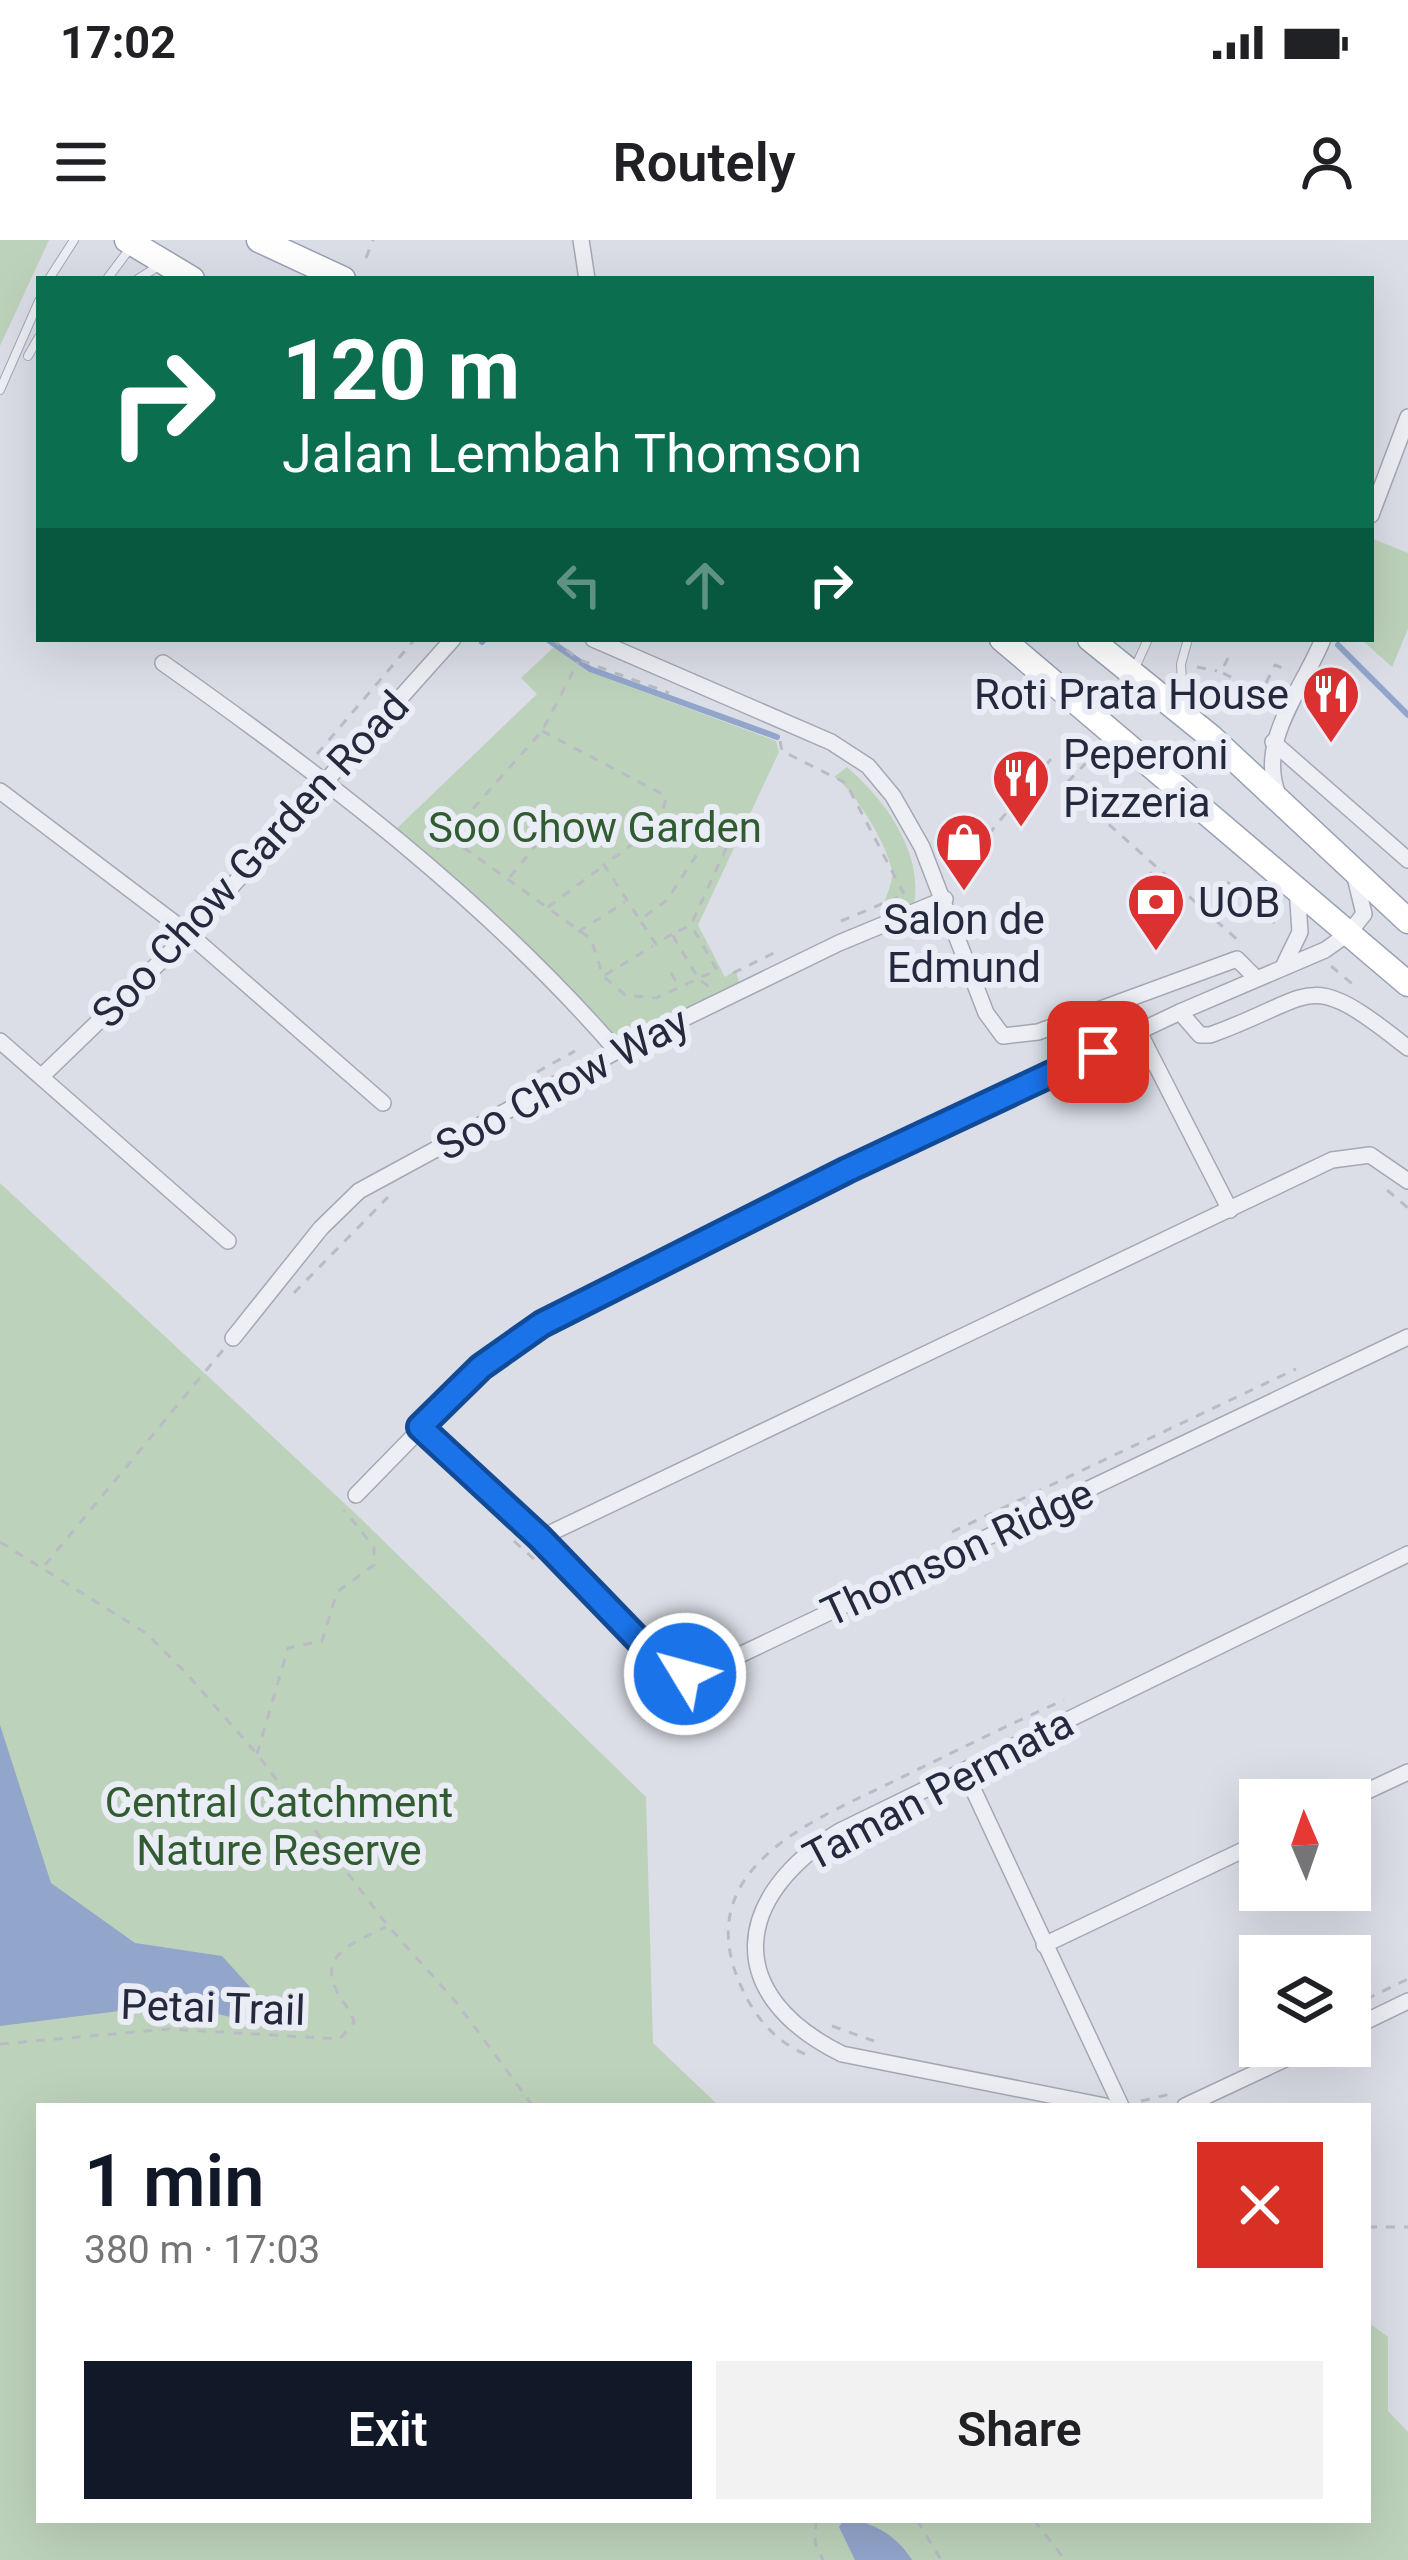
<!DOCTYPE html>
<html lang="en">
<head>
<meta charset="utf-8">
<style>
	body { margin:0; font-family:Roboto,sans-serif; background:#f2f2f2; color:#202124; height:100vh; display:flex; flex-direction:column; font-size:45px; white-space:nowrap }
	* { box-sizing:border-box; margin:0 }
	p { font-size:39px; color:#757577 }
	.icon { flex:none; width:66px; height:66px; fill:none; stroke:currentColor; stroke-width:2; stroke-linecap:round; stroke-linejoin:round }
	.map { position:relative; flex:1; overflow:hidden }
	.panel { position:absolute; left:36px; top:1863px; width:1335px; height:420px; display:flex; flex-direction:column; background:#fff; border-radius:0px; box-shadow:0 12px 48px #0002 }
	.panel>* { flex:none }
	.top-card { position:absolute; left:36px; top:36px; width:1338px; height:366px; border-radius:0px; box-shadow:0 12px 48px #0002; background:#0b6e4f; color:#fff; overflow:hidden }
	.needle { width:78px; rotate:358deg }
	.fabs { position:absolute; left:1239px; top:1539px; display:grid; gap:24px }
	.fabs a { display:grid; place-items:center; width:132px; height:132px; border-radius:0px; background:#fff; box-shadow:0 12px 48px #0002; font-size:60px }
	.pin { position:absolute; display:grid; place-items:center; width:102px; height:102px; color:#fff; margin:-51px; border-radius:24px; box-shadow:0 6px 18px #0006 }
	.me { position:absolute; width:132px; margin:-66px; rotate:307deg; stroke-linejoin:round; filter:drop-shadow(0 0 9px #0008) }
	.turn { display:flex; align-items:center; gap:42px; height:252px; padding:0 48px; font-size:54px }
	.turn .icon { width:156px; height:156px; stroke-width:2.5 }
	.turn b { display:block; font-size:84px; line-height:102px }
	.lanes { display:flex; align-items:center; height:114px; padding:0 48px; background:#0003; justify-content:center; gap:60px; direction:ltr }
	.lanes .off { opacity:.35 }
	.round { display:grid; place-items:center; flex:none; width:126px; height:126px; border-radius:0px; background:#f2f2f2 }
	.head { display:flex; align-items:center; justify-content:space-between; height:204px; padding:0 48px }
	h1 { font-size:72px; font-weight:600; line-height:90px; color:#111827 }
	.button { display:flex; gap:24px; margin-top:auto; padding:24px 48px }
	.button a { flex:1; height:138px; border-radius:0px; background:#111827; color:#fff; font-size:48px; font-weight:600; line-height:138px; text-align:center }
	.button a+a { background:#f2f2f2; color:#202124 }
	.status { display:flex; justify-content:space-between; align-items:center; height:84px; padding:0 60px; background:#fff; direction:ltr }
	.status svg { height:33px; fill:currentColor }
	header { display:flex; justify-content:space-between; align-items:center; height:156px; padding:0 48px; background:#fff; font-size:54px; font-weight:600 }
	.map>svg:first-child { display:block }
	.green { fill:#bdd2bb }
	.water { fill:#92a5cb }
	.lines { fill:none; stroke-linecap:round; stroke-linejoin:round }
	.stream { stroke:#92a5cb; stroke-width:6 }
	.lane-casing { stroke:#a4a8b4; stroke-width:10 }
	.street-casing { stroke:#a4a8b4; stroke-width:18 }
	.primary-casing { stroke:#99a0b4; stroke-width:27 }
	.path { stroke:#b9bcc5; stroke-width:3; stroke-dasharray:9 9; stroke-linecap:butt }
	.lane { stroke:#eeeff5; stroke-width:8 }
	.street { stroke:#eeeff5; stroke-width:15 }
	.primary { stroke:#fff; stroke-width:24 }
	.route-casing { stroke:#114b97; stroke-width:30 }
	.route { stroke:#1a73e8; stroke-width:21 }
	.labels { text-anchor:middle; stroke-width:12; stroke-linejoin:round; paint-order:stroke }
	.poi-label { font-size:42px; fill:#24293e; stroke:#eaedf5; text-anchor:start }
	.park-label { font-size:42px; fill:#315b30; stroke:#eaedf5 }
	.street-label { font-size:42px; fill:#24293e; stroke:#eaedf5 }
</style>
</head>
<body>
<div class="status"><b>17:02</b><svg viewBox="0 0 49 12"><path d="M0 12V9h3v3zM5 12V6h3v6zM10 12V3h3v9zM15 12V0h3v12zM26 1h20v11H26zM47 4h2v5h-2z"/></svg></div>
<header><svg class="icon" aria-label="menu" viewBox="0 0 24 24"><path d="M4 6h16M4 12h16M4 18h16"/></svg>Routely<svg class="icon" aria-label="person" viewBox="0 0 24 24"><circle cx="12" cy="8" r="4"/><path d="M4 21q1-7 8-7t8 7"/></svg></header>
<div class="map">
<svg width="1408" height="2320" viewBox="0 0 1408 2320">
	<rect width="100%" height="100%" fill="#dbdee7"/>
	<g class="green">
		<path d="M0 0H49L0 106Z"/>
		<path d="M1371 298 1408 313V389L1392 427 1361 399H1371Z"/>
		<path d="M554 407 587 431 776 501 779 512 698 685 725 737 736 730 741 751 619 811 393 592 537 454 521 438Z"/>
		<path d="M847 527C888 563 926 616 913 672L882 685C880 666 889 655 892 637 895 616 853 547 834 537Z"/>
		<path d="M0 943 357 1275 646 1557 653 1803 719 1866H39V2280H1368V2082L1388 2097V2171L1408 2192V2320H0Z"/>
	</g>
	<g class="water">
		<path d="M0 1485 51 1643 135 1703 222 1716 269 1768 264 1785 175 1764 0 1786Z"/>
		<path d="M844 2280C872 2280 897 2296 912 2320H855L839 2287Z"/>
	</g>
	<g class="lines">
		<g class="stream">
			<path d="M547 399 590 429 777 497"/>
			<path d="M482 402 485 399"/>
			<path d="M1338 405 1408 475"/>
		</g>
		<defs>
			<g id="lane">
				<path d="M49 39 74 0"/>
				<path d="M107 39 131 7"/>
				<path d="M138 39 157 27"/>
				<path d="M28 116 39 97"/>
				<path d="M0 150 39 61"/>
				<path d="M1134 430 1148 399"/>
				<path d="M1183 462 1181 424 1188 399"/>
			</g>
			<g id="street">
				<path d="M581 0 587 39"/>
				<path d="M1371 275 1408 177"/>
				<path d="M593 399 831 502 868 526 893 556 922 607 986 773 1003 796 1038 792 1237 719 1255 737"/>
				<path d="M163 423C326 538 486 660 617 811"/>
				<path d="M1273 502 1408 620"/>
				<path d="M0 551 189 694 383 863"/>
				<path d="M1279 557C1255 503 1303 449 1323 399"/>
				<path d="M1284 725 1300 692 1297 648"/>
				<path d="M1180 772 1200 795H1210C1319 756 1304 725 1408 808"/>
				<path d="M1139 792 1230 970"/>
				<path d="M0 801 228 1001"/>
				<path d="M42 836 189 694 453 399"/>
				<path d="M233 1098 321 988 359 951 617 811 839 703 945 659"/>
				<path d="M420 1187 540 1298 655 1417 685 1434 725 1422 1408 1097"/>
				<path d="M356 1255 481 1127 542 1084 846 930 1180 772 1325 710 1349 693 1364 674 1355 637"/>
				<path d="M540 1298 1332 920 1370 915 1408 941"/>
				<path d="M965 1532 1121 1866"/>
				<path d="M1348 1560 1408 1532"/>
				<path d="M1044 1705 1260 1602"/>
				<path d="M1350 1789 1408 1761"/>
				<path d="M1105 1866 842 1814C721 1754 733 1656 840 1591L1408 1314"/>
				<path d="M1185 1866 1313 1806"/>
			</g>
			<g id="primary">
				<path d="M127 0 192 39"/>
				<path d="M259 0 343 39"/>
				<path d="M1002 399 1408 744"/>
				<path d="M1090 399 1211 497 1408 681"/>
			</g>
		</defs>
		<use href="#lane" class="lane-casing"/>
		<use href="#street" class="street-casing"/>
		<use href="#primary" class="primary-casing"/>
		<g class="path">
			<path d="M366 18 373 0"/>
			<path d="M552 399 580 420 669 453"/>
			<path d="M1228 418 1221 432 1261 453 1275 425 1290 431"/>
			<path d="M1197 427 1217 431"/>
			<path d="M542 491 666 556C664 586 627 608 604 625L638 677"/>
			<path d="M780 501 782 511 846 543 904 654"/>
			<path d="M317 514 415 399"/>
			<path d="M1143 566 1093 523 1085 524 1065 545 1240 702"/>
			<path d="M449 597 591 699 603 736 625 755 656 758 717 730 691 685"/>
			<path d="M437 609 542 491 578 422"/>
			<path d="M954 636 1051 519"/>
			<path d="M510 637 541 599"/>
			<path d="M1146 639 1155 629"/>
			<path d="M1227 642 1279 687"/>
			<path d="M548 667 603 626"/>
			<path d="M1233 675 1245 660"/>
			<path d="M841 681 898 657"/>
			<path d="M578 692 625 662"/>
			<path d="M672 694 656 704 640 680 667 660 709 596 727 606 691 685 672 694 698 738 709 747"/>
			<path d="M1331 726 1356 747"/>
			<path d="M671 733 678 745"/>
			<path d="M733 733 778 711"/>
			<path d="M605 735 653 706"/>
			<path d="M537 832 575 811"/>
			<path d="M1387 950 1408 968"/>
			<path d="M294 1053 388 957"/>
			<path d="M952 1292 1296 1129"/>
			<path d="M514 1301 534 1319"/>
			<path d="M0 1302 146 1393 186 1433 257 1514 388 1686 456 1762 533 1866"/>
			<path d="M45 1325 223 1110"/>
			<path d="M257 1514 288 1408 322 1401 337 1352 374 1325V1307L344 1270"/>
			<path d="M1311 1560 1331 1550"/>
			<path d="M1350 1767 1408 1739"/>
			<path d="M832 1786 874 1801"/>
			<path d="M0 1804 169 1789 340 1799 354 1782C350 1768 340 1760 335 1747 319 1712 362 1699 386 1687"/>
			<path d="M805 1814C770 1799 749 1769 736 1734 697 1626 814 1580 890 1543 948 1515 1005 1486 1064 1460"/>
			<path d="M1141 1861 1171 1854"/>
			<path d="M1368 1987H1408"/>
			<path d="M816 2280 815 2303 823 2320"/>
			<path d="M917 2280 941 2320"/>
			<path d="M1034 2280 1065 2320"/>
		</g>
		<use href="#lane" class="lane"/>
		<use href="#street" class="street"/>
		<use href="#primary" class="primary"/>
	</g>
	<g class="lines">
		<defs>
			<path id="route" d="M685 1434 655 1417 540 1298 420 1187 481 1127 542 1084 847 930 1098 812"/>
		</defs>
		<use href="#route" class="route-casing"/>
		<use href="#route" class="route"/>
	</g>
	<defs>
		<symbol id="restaurant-pin" viewBox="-11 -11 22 30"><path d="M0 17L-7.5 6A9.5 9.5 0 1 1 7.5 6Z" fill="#db3131" stroke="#eaedf5"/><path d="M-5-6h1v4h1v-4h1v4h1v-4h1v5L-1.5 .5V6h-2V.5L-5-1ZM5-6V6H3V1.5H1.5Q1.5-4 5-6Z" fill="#fff"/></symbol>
		<symbol id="shop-pin" viewBox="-11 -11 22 30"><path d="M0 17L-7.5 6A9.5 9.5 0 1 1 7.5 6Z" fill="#db3131" stroke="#eaedf5"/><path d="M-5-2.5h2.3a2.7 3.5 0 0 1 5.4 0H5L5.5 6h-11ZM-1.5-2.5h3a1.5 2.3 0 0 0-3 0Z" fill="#fff"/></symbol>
		<symbol id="bank-pin" viewBox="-11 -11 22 30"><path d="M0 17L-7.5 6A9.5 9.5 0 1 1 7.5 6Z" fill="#db3131" stroke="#eaedf5"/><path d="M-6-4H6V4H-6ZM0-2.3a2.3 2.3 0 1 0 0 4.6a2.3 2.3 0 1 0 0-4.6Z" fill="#fff"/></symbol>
	</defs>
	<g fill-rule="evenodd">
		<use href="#restaurant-pin" x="1298" y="421" width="66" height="90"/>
		<use href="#restaurant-pin" x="988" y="505" width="66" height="90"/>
		<use href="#shop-pin" x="931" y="569" width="66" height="90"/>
		<use href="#bank-pin" x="1123" y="629" width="66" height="90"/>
	</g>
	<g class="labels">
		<g class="poi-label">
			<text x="1289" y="469" text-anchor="end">Roti Prata House</text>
			<text x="1063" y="529">Peperoni<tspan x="1063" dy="48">Pizzeria</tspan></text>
			<text x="1198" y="677">UOB</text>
			<text x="964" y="694" text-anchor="middle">Salon de<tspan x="964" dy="48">Edmund</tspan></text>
		</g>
		<g class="park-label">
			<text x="595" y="602">Soo Chow Garden</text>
			<text x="279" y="1577">Central Catchment<tspan x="279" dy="48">Nature Reserve</tspan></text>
		</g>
		<g class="street-label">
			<text transform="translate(250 619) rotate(-47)" y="15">Soo Chow Garden Road</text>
			<text transform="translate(562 843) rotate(-28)" y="15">Soo Chow Way</text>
			<text transform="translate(957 1312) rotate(-25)" y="15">Thomson Ridge</text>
			<text transform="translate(938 1549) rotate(-28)" y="15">Taman Permata</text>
			<text transform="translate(213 1767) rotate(2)" y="15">Petai Trail</text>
		</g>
	</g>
</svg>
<div class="fabs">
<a><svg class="needle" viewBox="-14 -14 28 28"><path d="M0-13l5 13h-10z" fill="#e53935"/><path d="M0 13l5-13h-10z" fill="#757577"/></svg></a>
<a><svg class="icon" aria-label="layers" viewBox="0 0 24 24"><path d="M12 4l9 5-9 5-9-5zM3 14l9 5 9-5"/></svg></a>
</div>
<div class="pin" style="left:1098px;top:812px;background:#d93025"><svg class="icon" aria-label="arrive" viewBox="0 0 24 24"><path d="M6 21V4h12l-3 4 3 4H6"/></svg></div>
<svg class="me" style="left:685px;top:1434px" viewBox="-20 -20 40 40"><circle r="17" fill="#1a73e8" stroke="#fff" stroke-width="3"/><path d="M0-11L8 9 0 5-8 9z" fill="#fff"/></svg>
<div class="top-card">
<div class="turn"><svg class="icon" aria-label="right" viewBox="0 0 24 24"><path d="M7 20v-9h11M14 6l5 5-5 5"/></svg><div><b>120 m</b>Jalan Lembah Thomson</div></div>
<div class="lanes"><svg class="icon off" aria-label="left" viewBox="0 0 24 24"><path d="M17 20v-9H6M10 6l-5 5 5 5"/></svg><svg class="icon off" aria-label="ahead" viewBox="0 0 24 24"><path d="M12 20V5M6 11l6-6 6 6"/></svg><svg class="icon" aria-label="right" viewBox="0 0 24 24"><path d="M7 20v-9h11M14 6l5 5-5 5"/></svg></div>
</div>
<section class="panel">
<div class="head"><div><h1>1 min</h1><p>380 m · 17:03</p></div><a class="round" style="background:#d93025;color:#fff"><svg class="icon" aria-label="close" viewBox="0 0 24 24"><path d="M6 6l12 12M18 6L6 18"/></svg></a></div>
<div class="button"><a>Exit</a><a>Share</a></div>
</section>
</div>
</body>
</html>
